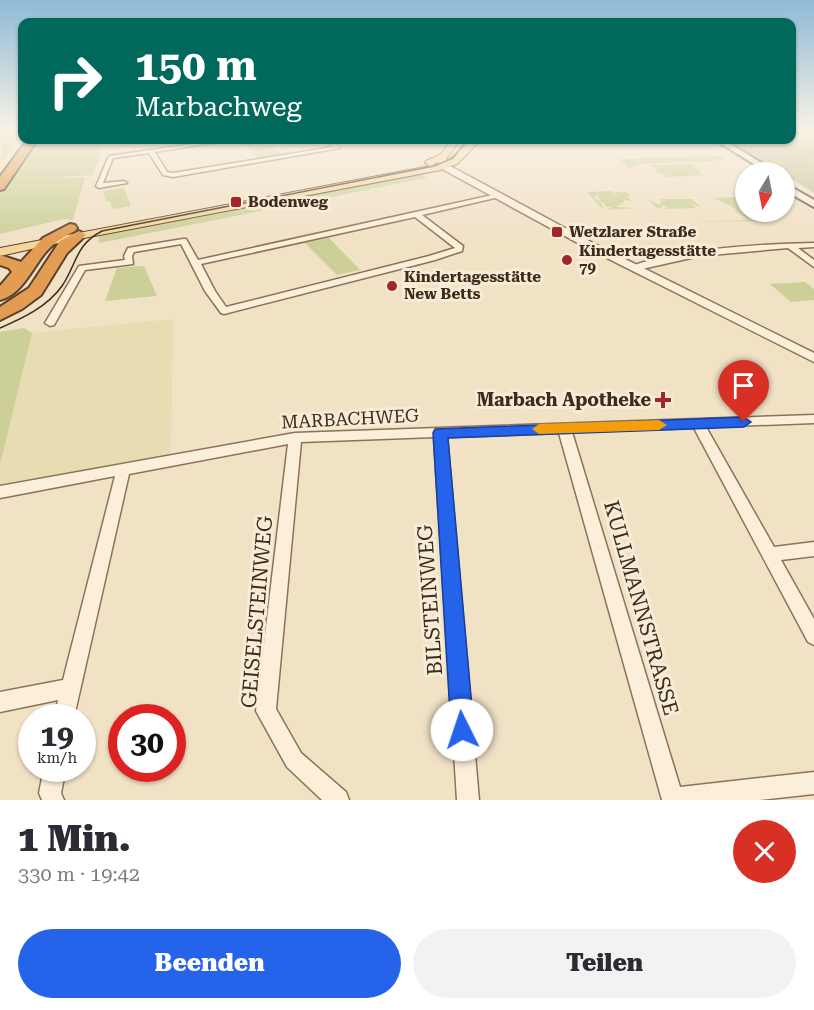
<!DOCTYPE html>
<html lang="de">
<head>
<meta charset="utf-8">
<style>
	body { margin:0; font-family:"Roboto Serif",serif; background:#f2f2f3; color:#2b2b33; height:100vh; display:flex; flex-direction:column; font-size:22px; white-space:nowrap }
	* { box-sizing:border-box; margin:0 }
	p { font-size:20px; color:#7c7c81 }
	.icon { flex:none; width:33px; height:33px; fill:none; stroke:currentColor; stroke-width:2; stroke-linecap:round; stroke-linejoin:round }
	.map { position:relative; height:800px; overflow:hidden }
	.sheet { display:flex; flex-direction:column; background:#fff; flex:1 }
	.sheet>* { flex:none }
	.guide { position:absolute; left:18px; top:18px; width:778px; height:126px; border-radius:12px; box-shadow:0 2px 4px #0004; background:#00695c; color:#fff; overflow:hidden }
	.needle { width:39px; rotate:190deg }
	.fabs { position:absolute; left:735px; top:162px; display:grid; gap:12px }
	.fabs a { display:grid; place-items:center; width:60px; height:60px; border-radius:50%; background:#fff; box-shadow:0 2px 4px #0004; font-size:30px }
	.speed { position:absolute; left:18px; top:704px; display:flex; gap:12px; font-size:30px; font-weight:700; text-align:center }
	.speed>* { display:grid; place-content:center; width:78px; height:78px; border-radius:50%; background:#fff; box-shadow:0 2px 4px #0004; line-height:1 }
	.speed small { font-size:15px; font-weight:400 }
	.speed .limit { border:9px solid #d22; background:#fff; color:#111 }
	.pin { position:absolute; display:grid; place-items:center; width:51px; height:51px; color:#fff; margin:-62px -26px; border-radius:50% 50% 50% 0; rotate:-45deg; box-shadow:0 0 6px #0007 }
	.pin .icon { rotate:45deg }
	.me { position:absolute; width:66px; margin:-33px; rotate:356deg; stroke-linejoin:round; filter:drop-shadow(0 0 4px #0008) }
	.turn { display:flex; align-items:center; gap:21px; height:126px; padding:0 18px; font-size:27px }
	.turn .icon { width:78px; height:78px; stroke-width:2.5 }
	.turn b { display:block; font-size:42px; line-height:51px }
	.round { display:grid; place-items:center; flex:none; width:63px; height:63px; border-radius:32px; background:#f2f2f3 }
	.overview { display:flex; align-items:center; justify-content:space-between; height:102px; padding:0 18px }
	h1 { font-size:36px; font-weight:800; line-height:45px }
	.action { display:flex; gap:12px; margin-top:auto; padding:12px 18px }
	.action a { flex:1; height:69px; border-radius:36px; background:#2563eb; color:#fff; font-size:24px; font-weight:800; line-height:69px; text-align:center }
	.action a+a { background:#f2f2f3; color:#2b2b33 }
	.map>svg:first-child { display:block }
	.farmland { fill:#e7dcb2 }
	.green { fill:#ccd098 }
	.cemetery { fill:#c1c497 }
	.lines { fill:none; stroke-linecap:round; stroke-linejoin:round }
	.minor-casing { stroke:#8d725a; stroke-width:3 }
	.tertiary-casing { stroke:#8d725a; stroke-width:3 }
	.secondary-casing { stroke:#6f533d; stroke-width:4 }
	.primary-casing { stroke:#5a412e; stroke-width:2 }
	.motorway-casing { stroke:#5a412e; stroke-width:4 }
	.minor { fill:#fbefd9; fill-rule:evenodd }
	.tertiary { fill:#fbefd9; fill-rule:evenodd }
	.secondary { fill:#fbefd9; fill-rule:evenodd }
	.primary { fill:#f5d59b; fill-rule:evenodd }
	.motorway { fill:#e39d52; fill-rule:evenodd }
	.tram { stroke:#3c2b1e; stroke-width:1.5 }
	.route { fill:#2563eb; stroke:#184099; stroke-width:1.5 }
	.slow { fill:#f59e0b }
	.poi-dot { fill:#9f262d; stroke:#f7ecd5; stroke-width:2 }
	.labels { text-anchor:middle; stroke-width:6; stroke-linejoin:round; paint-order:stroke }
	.far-poi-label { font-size:15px; font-weight:bold; fill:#3c2b1e; stroke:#f7ecd5; text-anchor:start }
	.poi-label { font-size:18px; font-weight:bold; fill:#3c2b1e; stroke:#f7ecd5; text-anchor:end }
	.street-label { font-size:18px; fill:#3c2b1e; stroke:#f7ecd5 }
	.near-street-label { font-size:21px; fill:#3c2b1e; stroke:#f7ecd5 }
</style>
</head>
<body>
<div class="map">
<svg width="814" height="800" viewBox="0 0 814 800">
	<rect width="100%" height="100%" fill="#f1e1c5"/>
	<path class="farmland" d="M173 319 171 455 0 484V465L32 333Z"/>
	<g class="green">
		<path d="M0 129H22L16 144 0 163 3 154Z"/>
		<path d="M36 140H106L93 175 32 179 85 177 73 220 64 219 0 234V191C15 176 29 160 36 140Z"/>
		<path d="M240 140H265L283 155 259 159Z"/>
		<path d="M709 156H721L726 159 715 161 717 157 714 161 641 164 628 168 619 159Z"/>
		<path d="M691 164 701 172 697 174 705 175 691 176 688 173 690 176 665 177 663 175 670 174H658L655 169 656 168 650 165Z"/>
		<path d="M421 174 427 178 99 243V235Z"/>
		<path d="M124 188 131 206 113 209 110 201 106 202 103 191Z"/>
		<path d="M612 191 619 198 615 192H627L631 196H627L632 202 623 199 624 202 616 207 636 208 607 210 612 207H606L604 203 597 200 602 199 601 198H596L600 195H597L594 198 602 204 603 210 587 192Z"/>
		<path d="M734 197 745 206 746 212H753L762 218 741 211 761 221 687 222 756 220 747 219 734 210H736C732 205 722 203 715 198Z"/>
		<path d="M647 199 660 205 661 199H692L702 208 688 202 697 208 664 209 668 207 661 205 662 208H657Z"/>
		<path d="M329 238 360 270 337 275 305 243Z"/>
		<path d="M144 266 157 296 105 301 117 268Z"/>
		<path d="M805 282 814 289V300L791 302 770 284Z"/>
		<path d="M24 328 32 333 0 465V332Z"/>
	</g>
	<path class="cemetery" d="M792 129H814V193L785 175 784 172H781L726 140H792Z"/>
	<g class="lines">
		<defs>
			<g id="minor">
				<path d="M220 140H231L155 152 167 172 173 173 333 147 327 140H332L340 148 173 177 163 175 149 153 113 158 103 183 124 181 127 183 99 188 96 186 109 156Z"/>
				<path d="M497 194 500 196 499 197 422 215 463 246 462 251 435 260 224 314 221 313 205 291 181 244 134 252 132 256 133 264 85 270 54 325 50 326 45 323 79 266 125 260 124 256 128 248 183 239H186L198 260ZM415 217 455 248 429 256 226 307 215 291 201 264Z"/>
				<path d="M814 243V247L798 248 814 260V267L788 248 700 256 633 271 629 268C638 262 653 260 664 257 714 247 764 244 814 243Z"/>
				<path d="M814 415V423L706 427 774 547 814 542V556L781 560 814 619V645L808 642 694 428 572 432 680 787 814 772V794L759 800H662L559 433 447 437 479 800H457L434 437 301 442 276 709 301 753 346 792 349 800H322L287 767 256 711 288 444 129 474 74 717H54L58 700 0 712V692L63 680 115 476 0 498V486L295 433Z"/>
				<path d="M44 768H66L61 793 64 800H42L39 793Z"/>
			</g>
			<path id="tertiary" d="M441 154H447L446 162 450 166 593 243 814 353V362L585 247 444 170 438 162Z"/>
			<g id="secondary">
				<path d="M715 140H724L776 172H767Z"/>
				<path d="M784 183 814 200V207L784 190Z"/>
			</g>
			<path id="primary" d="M451 140H460L447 158 430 166 449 160 471 140H481L457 164 441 170 63 242 0 256V248L430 166 425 163 426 161 441 154Z"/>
			<g id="motorway">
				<path d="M27 140H37L4 189 0 190V177Z"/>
				<path d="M70 224 75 225 77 228 75 231C63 237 53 243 45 253 32 269 21 295 0 300V286L12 272 9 268 0 265V255L21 262 43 238Z"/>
				<path d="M79 231 86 235 67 253 41 295 22 309 0 320V307L29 288 60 241Z"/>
			</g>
		</defs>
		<use href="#minor" class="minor-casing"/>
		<use href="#tertiary" class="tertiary-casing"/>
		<use href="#secondary" class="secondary-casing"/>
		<use href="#primary" class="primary-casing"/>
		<use href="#motorway" class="motorway-casing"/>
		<use href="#minor" class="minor"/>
		<use href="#tertiary" class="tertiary"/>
		<use href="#secondary" class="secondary"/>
		<use href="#primary" class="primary"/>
		<use href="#motorway" class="motorway"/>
		<path class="tram" d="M0 328C23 318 47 307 62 286 77 264 75 245 102 231L434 166 453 158 467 140"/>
	</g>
	<linearGradient id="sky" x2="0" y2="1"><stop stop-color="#8ebad6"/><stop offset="0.54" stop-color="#f9f2e5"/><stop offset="1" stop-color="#f9f2e5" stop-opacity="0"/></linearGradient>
	<rect width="814" height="241" fill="url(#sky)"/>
	<path class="route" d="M744 417 751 422 744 427 448 438 474 730 471 739 462 742 454 739 451 730 433 433 435 429Z"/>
	<path class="slow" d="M659 420 667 425 659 430 539 434 532 429 539 424Z"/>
	<g class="poi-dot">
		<rect x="230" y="196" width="12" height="12" rx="3"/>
		<rect x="551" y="226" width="12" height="12" rx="3"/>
		<circle cx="567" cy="260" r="6"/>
		<circle cx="392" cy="286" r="6"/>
		<path d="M660 391h6v6h6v6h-6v6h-6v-6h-6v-6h6z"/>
	</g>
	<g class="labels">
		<g class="far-poi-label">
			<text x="248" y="207">Bodenweg</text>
			<text x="569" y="237">Wetzlarer Straße</text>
			<text x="579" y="256">Kindertagesstätte<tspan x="579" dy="17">79</tspan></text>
			<text x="404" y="282">Kindertagesstätte<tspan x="404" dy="17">New Betts</tspan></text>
		</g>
		<g class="poi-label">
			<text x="651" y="406">Marbach Apotheke</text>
		</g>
		<g class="street-label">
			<text transform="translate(350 419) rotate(-3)" y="6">MARBACHWEG</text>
		</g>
		<g class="near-street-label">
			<text transform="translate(430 600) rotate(-94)" y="7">BILSTEINWEG</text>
			<text transform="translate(641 608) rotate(74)" y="7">KULLMANNSTRASSE</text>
			<text transform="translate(257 612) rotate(-85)" y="7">GEISELSTEINWEG</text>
		</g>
	</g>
</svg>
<div class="fabs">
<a><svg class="needle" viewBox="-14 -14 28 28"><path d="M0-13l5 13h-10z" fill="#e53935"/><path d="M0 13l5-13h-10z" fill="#7c7c81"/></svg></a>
</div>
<div class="speed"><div>19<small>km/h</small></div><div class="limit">30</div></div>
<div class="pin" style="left:744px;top:422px;background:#d93025"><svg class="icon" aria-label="arrive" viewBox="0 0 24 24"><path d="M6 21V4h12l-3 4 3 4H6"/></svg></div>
<svg class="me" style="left:462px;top:730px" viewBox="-20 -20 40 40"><circle r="19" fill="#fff"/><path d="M0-13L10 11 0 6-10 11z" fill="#2563eb"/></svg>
<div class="guide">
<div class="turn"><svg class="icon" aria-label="right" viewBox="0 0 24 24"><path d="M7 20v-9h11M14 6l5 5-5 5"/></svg><div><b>150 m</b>Marbachweg</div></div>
</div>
</div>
<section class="sheet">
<div class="overview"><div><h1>1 Min.</h1><p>330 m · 19:42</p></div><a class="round" style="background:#d93025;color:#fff"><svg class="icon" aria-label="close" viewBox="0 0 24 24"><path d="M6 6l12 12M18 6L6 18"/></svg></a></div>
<div class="action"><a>Beenden</a><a>Teilen</a></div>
</section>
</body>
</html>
